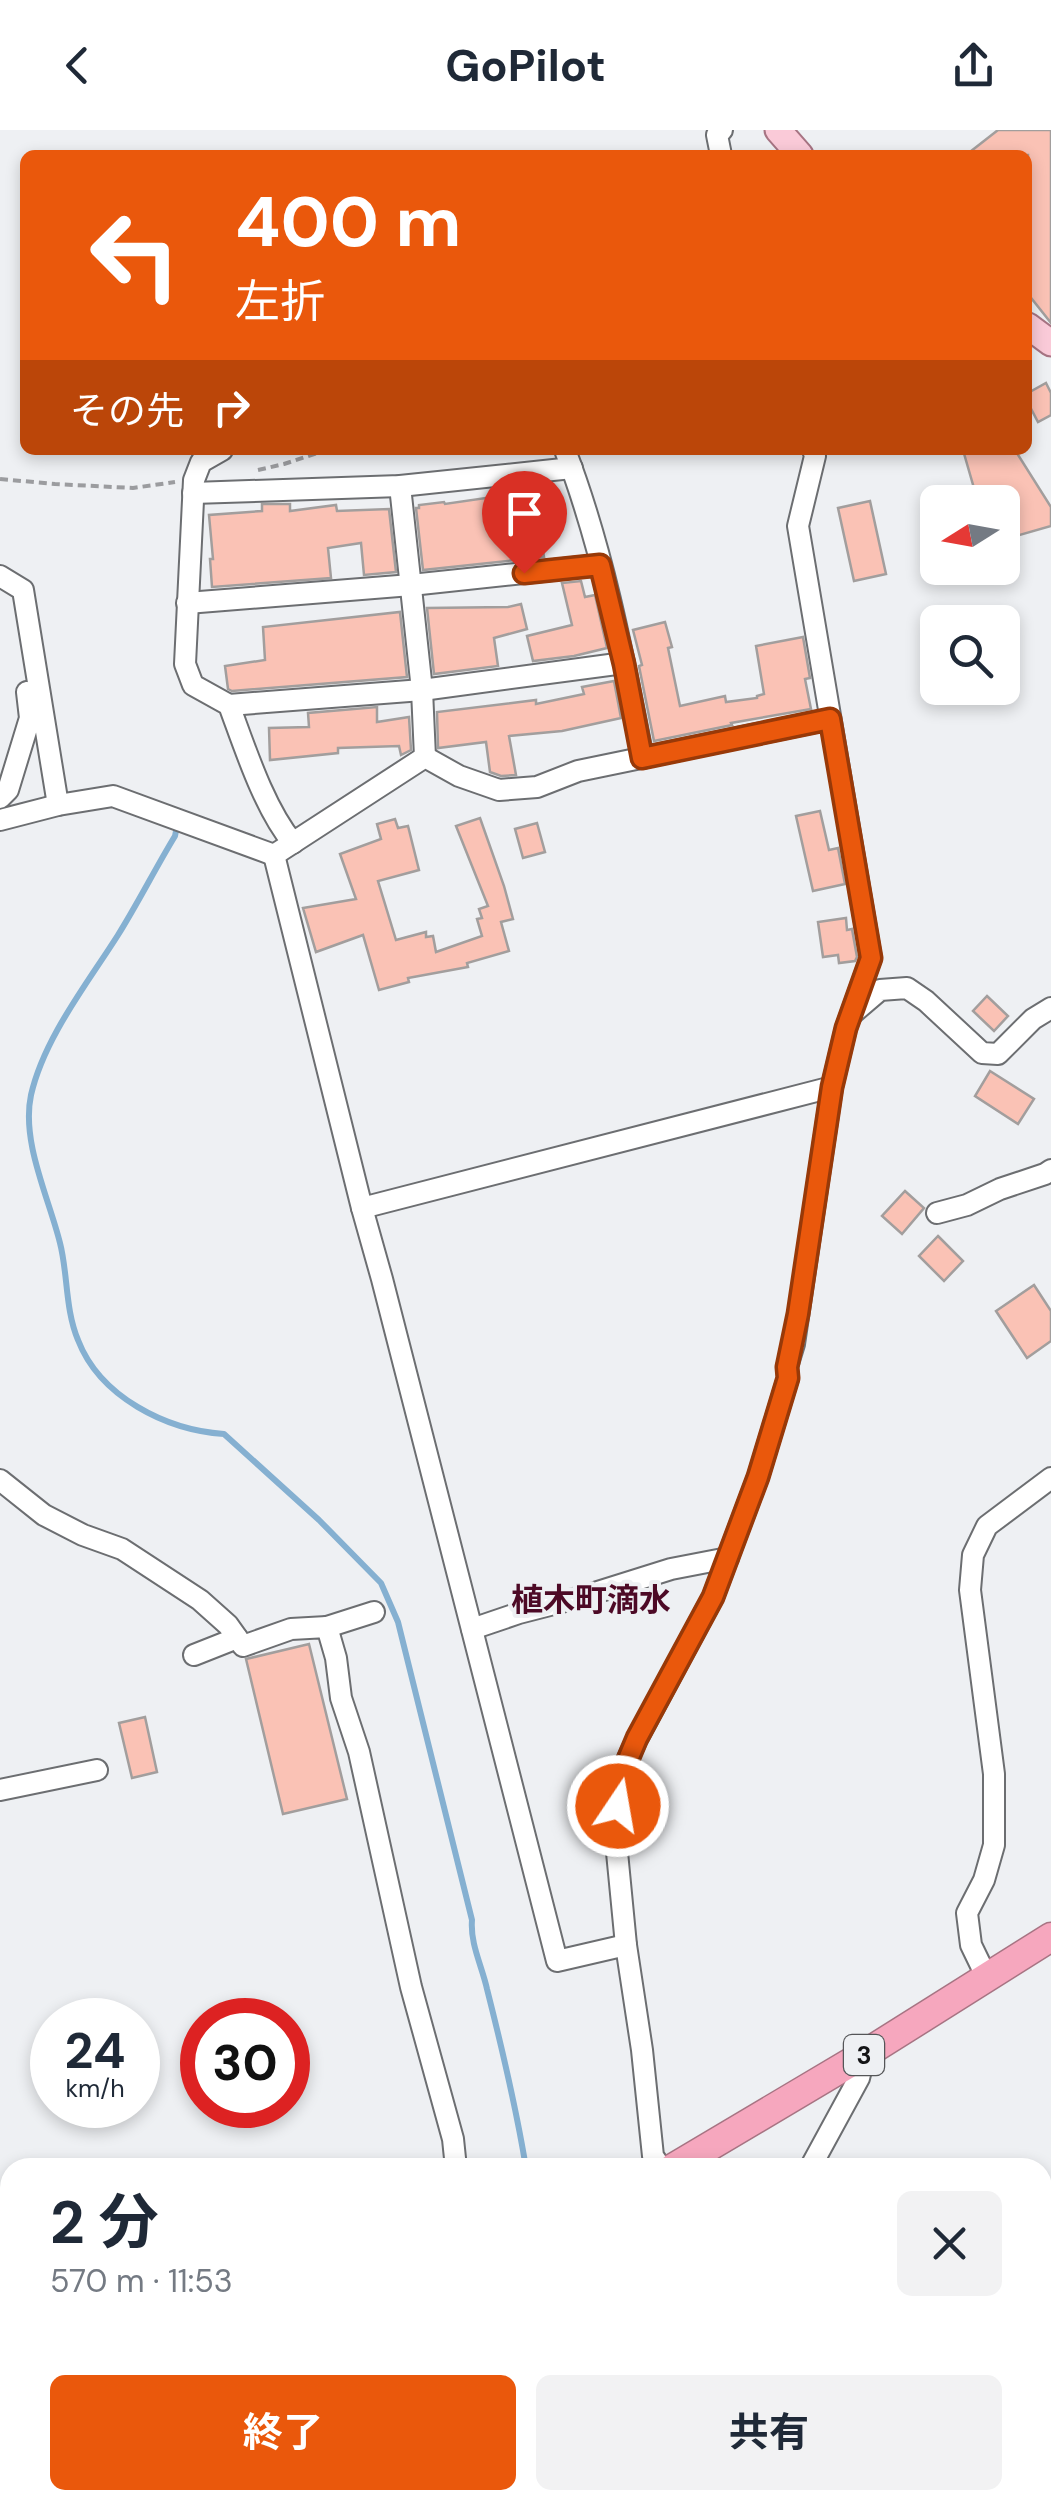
<!DOCTYPE html>
<html lang="ja">
<head>
<meta charset="utf-8">
<style>
	body { margin:0; font-family:"DM Sans","Noto Sans JP",sans-serif; background:#f2f2f3; color:#1f2937; height:100vh; display:flex; flex-direction:column; font-size:38px; white-space:nowrap }
	* { box-sizing:border-box; margin:0 }
	p { font-size:32px; color:#747a83 }
	.icon { flex:none; width:55px; height:55px; fill:none; stroke:currentColor; stroke-width:2; stroke-linecap:round; stroke-linejoin:round }
	.map { position:relative; flex:1; overflow:hidden }
	.sheet { position:absolute; left:0px; top:2028px; width:1052px; height:352px; display:flex; flex-direction:column; background:#fff; border-radius:30px 30px 0 0; box-shadow:0 5px 15px #0003 }
	.sheet>* { flex:none }
	.hud { position:absolute; left:20px; top:20px; width:1012px; height:305px; border-radius:15px; box-shadow:0 5px 15px #0003; background:#ea580c; color:#fff; overflow:hidden }
	.needle { width:65px; rotate:259deg }
	.tools { position:absolute; left:920px; top:355px; display:grid; gap:20px }
	.tools a { display:grid; place-items:center; width:100px; height:100px; border-radius:15px; background:#fff; box-shadow:0 5px 15px #0003; font-size:50px }
	.speed { position:absolute; left:30px; top:1868px; display:flex; gap:20px; font-size:50px; font-weight:700; text-align:center }
	.speed>* { display:grid; place-content:center; width:130px; height:130px; border-radius:50%; background:#fff; box-shadow:0 5px 15px #0003; line-height:1 }
	.speed small { font-size:25px; font-weight:400 }
	.speed .limit { border:15px solid #d22; background:#fff; color:#111 }
	.pin { position:absolute; display:grid; place-items:center; width:85px; height:85px; color:#fff; margin:-102px -42px; border-radius:50% 50% 50% 0; rotate:-45deg; box-shadow:0 0 10px #0007 }
	.pin .icon { rotate:45deg }
	.me { position:absolute; width:110px; margin:-55px; rotate:12deg; stroke-linejoin:round; filter:drop-shadow(0 0 8px #0008) }
	.turn { display:flex; align-items:center; gap:35px; height:210px; padding:0 50px; font-size:45px }
	.turn .icon { width:130px; height:130px; stroke-width:2.5 }
	.turn b { display:block; font-size:70px; line-height:85px }
	.then { display:flex; align-items:center; height:95px; padding:0 50px; background:#0003; gap:20px; font-size:38px }
	.round { display:grid; place-items:center; flex:none; width:105px; height:105px; border-radius:15px; background:#f2f2f3 }
	.overview { display:flex; align-items:center; justify-content:space-between; height:170px; padding:0 50px }
	h1 { font-size:60px; font-weight:700; line-height:75px }
	.button { display:flex; gap:20px; margin-top:auto; padding:20px 50px }
	.button a { flex:1; height:115px; border-radius:15px; background:#ea580c; color:#fff; font-size:40px; font-weight:700; line-height:115px; text-align:center }
	.button a+a { background:#f2f2f3; color:#1f2937 }
	header { display:flex; justify-content:space-between; align-items:center; height:130px; padding:0 50px; background:#fff; font-size:45px; font-weight:700 }
	.map>svg:first-child { display:block }
	.lines { fill:none; stroke-linecap:round; stroke-linejoin:round }
	.stream { stroke:#85b0d1; stroke-width:6 }
	.river { stroke:#85b0d1; stroke-width:35 }
	.building { fill:#fac2b5; stroke:#a29e9d; stroke-width:2.5 }
	.minor-casing { stroke:#6c6e71; stroke-width:24 }
	.major-casing { stroke:#a77483; stroke-width:29 }
	.highway-casing { stroke:#a77483; stroke-width:31 }
	.path { stroke:#9b9c9f; stroke-width:4; stroke-dasharray:8 5; stroke-linecap:butt }
	.minor { stroke:#fff; stroke-width:20 }
	.major { stroke:#facad8; stroke-width:25 }
	.highway { stroke:#f6a7be; stroke-width:28 }
	.route-casing { stroke:#983908; stroke-width:25 }
	.route { stroke:#ea580c; stroke-width:18 }
	.labels { text-anchor:middle; stroke-width:8; stroke-linejoin:round; paint-order:stroke }
	.shield { fill:#eef0f3; stroke:#555658; stroke-width:2.5 }
	.shield-label { font-size:25px; font-weight:bold; fill:#141416 }
	.quarter-label { font-size:32px; font-weight:bold; fill:#4d0a26; stroke:#eef0f3 }
</style>
</head>
<body>
<header><svg class="icon" aria-label="back" viewBox="0 0 24 24"><path d="M15 5l-7 7 7 7"/></svg>GoPilot<svg class="icon" aria-label="share" viewBox="0 0 24 24"><path d="M12 15V3M7 8l5-5 5 5M5 13v7h14v-7"/></svg></header>
<div class="map">
<svg width="1051" height="2379" viewBox="0 0 1051 2379">
	<rect width="100%" height="100%" fill="#eef0f3"/>
	<g class="lines">
		<path class="stream" d="M177 696 175 706C155 739 138 773 118 805 87 854 44 908 31 965 21 1012 49 1068 60 1113 68 1144 65 1179 78 1210 100 1267 166 1300 224 1304L319 1390 381 1453 398 1492 472 1790C470 1814 482 1836 487 1859 502 1918 516 1977 526 2038"/>
		<path class="river" d="M694 2370 738 2379"/>
	</g>
	<g class="building">
		<path d="M998 0H1051V193L1028 164V25H966Z"/>
		<path d="M1046 253 1051 263V285L1038 292 1028 273V263Z"/>
		<path d="M963 320H1015L1051 377V396L1002 410V372H978Z"/>
		<path d="M534 361 544 427 423 440 416 378H419V375L444 372 445 374Z"/>
		<path d="M870 371 886 444 854 451 838 378Z"/>
		<path d="M262 374H290V381L336 375 337 381 389 379 396 442 364 445 361 413 328 418 331 448 212 457 210 429H213L209 385 262 381Z"/>
		<path d="M581 451 585 467 595 465 607 518 574 526 533 531 527 506 572 495 562 453Z"/>
		<path d="M521 474 527 499 494 508 498 536 434 544 427 478 508 477Z"/>
		<path d="M400 482 407 547 232 561 228 559 225 536 265 530 263 497Z"/>
		<path d="M665 492 672 517 668 518 680 576 725 566 726 572 757 568V566L764 564 756 516 803 507 810 548 805 549 811 579 731 593 732 595 654 611 639 536 642 535 633 500Z"/>
		<path d="M614 551 621 588 562 601 509 606 516 645 501 646 490 642 486 612 438 618 437 582 536 570V574L584 564 582 557Z"/>
		<path d="M377 577V592L409 587 411 620 401 625 399 616 338 618V623L270 630 269 598 309 597 308 583Z"/>
		<path d="M820 681 829 720 838 718 845 754 813 761 796 686Z"/>
		<path d="M480 688 504 756 513 789 501 792 509 821 467 833 468 837 408 848 409 852 379 860 363 805 316 822 303 778 356 769 340 724 381 709 377 694 395 689 398 698 408 696 419 740 378 751 396 810 426 802V807L433 806 436 822 482 806 477 789 482 788 479 779 488 776 456 696Z"/>
		<path d="M537 693 545 722 523 728 515 699Z"/>
		<path d="M846 788 847 800 852 799 857 827 855 831 839 833 838 825 823 827 818 792Z"/>
		<path d="M987 866 1008 886 994 901 973 881Z"/>
		<path d="M990 941 1034 969 1018 994 975 966Z"/>
		<path d="M905 1061 924 1078 902 1104 882 1086Z"/>
		<path d="M938 1106 963 1131 944 1151 919 1126Z"/>
		<path d="M1034 1155 1051 1181V1211L1027 1228 996 1181Z"/>
		<path d="M309 1514 347 1669 283 1684 246 1529Z"/>
		<path d="M145 1587 157 1642 132 1648 119 1593Z"/>
	</g>
	<g class="lines">
		<defs>
			<g id="minor">
				<path d="M721 25 717 5 722 0"/>
				<path d="M222 320 201 332 194 350 185 534 193 555 229 575C245 618 264 678 293 713"/>
				<path d="M565 320C603 419 623 525 643 628"/>
				<path d="M400 356 422 560 425 627"/>
				<path d="M193 363 400 356 572 338"/>
				<path d="M0 446 23 460 58 675"/>
				<path d="M187 473 411 455 600 435"/>
				<path d="M229 575 422 560 624 533"/>
				<path d="M0 668 8 660 30 588 27 562"/>
				<path d="M0 690 58 675 113 666 274 725"/>
				<path d="M274 725 362 1078 382 1149 557 1831 626 1815"/>
				<path d="M274 725 425 627 459 646 499 660 537 657 578 641 830 589"/>
				<path d="M853 883 880 860 907 858 926 871 982 923 998 924 1033 889 1051 878"/>
				<path d="M362 1078 832 957"/>
				<path d="M937 1083 967 1075 1000 1059 1045 1044 1051 1040"/>
				<path d="M0 1350 44 1385 83 1405 122 1419 200 1470 228 1495 243 1516 291 1499 327 1497 336 1528 341 1568 359 1622 411 1857 453 2009 456 2038"/>
				<path d="M327 1497 374 1482"/>
				<path d="M472 1499 519 1483 585 1466 671 1439 728 1428"/>
				<path d="M194 1525 237 1508"/>
				<path d="M0 1660 97 1640"/>
				<path d="M987 1848 971 1815 967 1783 984 1750 994 1715V1644L970 1460 973 1425 987 1396 1051 1348"/>
				<path d="M661 2038 653 2026 642 1920 626 1815 616 1712 623 1639 637 1609 713 1467 758 1347 788 1248 787 1237 794 1214 832 957 846 898 871 828 798 396 815 326 813 320"/>
				<path d="M810 2038 859 1948 865 1924"/>
				<path d="M1042 2205 1051 2190"/>
				<path d="M450 2370 453 2379"/>
				<path d="M510 2370 515 2379"/>
				<path d="M1025 2370 1035 2379"/>
				<path d="M199 2379 213 2370"/>
			</g>
			<g id="major">
				<path d="M778 0 800 25"/>
				<path d="M1028 196 1051 213"/>
			</g>
			<g id="highway">
				<path d="M673 2038 865 1924 1051 1807"/>
				<path d="M142 2379 157 2370"/>
			</g>
		</defs>
		<use href="#minor" class="minor-casing"/>
		<use href="#major" class="major-casing"/>
		<use href="#highway" class="highway-casing"/>
		<g class="path">
			<path d="M258 340 284 334 327 320"/>
			<path d="M0 349 55 354 133 358 175 352"/>
		</g>
		<use href="#minor" class="minor"/>
		<use href="#major" class="major"/>
		<use href="#highway" class="highway"/>
	</g>
	<g class="lines">
		<defs>
			<path id="route" d="M524 443 600 435 624 534 642 628 830 589 871 828 846 898 832 957 798 1184 787 1237 788 1248 758 1347 713 1467 637 1608 624 1639 618 1676"/>
		</defs>
		<use href="#route" class="route-casing"/>
		<use href="#route" class="route"/>
	</g>
	<g class="labels">
		<rect class="shield" x="844" y="1905" width="40" height="40" rx="8"/>
		<g class="shield-label">
			<text x="864" y="1934">3</text>
		</g>
		<g class="quarter-label">
			<text x="591" y="1481">植木町滴水</text>
		</g>
	</g>
</svg>
<div class="tools">
<a><svg class="needle" viewBox="-14 -14 28 28"><path d="M0-13l5 13h-10z" fill="#e53935"/><path d="M0 13l5-13h-10z" fill="#747a83"/></svg></a>
<a><svg class="icon" aria-label="search" viewBox="0 0 24 24"><circle cx="10" cy="10" r="6"/><path d="M15 15l6 6"/></svg></a>
</div>
<div class="speed"><div>24<small>km/h</small></div><div class="limit">30</div></div>
<div class="pin" style="left:524px;top:443px;background:#d93025"><svg class="icon" aria-label="arrive" viewBox="0 0 24 24"><path d="M6 21V4h12l-3 4 3 4H6"/></svg></div>
<svg class="me" style="left:618px;top:1676px" viewBox="-20 -20 40 40"><circle r="17" fill="#ea580c" stroke="#fff" stroke-width="3"/><path d="M0-11L8 9 0 5-8 9z" fill="#fff"/></svg>
<div class="hud">
<div class="turn"><svg class="icon" aria-label="left" viewBox="0 0 24 24"><path d="M17 20v-9H6M10 6l-5 5 5 5"/></svg><div><b>400 m</b>左折</div></div>
<div class="then">その先<svg class="icon" aria-label="right" viewBox="0 0 24 24"><path d="M7 20v-9h11M14 6l5 5-5 5"/></svg></div>
</div>
<section class="sheet">
<div class="overview"><div><h1>2 分</h1><p>570 m · 11:53</p></div><a class="round"><svg class="icon" aria-label="close" viewBox="0 0 24 24"><path d="M6 6l12 12M18 6L6 18"/></svg></a></div>
<div class="button"><a>終了</a><a>共有</a></div>
</section>
</div>
</body>
</html>
